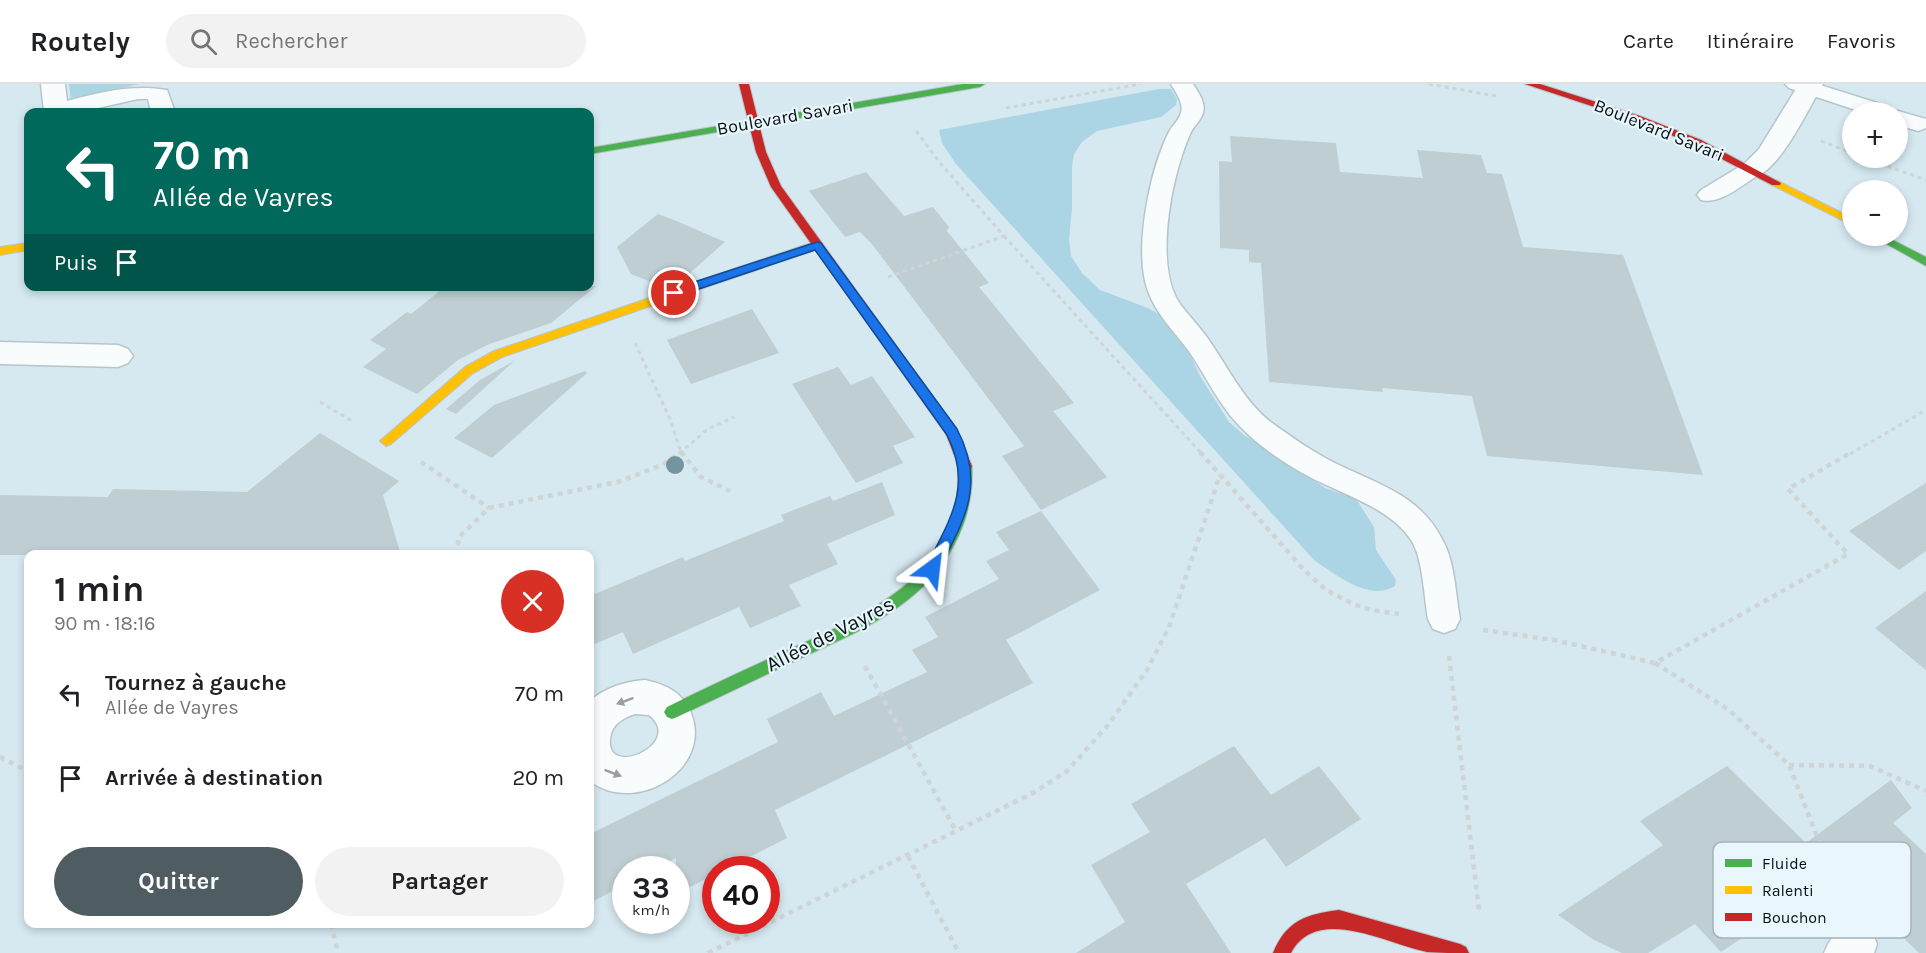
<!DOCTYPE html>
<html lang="fr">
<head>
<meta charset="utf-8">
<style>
	body { margin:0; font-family:Karla,sans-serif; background:#f2f2f2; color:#202124; height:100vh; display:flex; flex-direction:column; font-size:22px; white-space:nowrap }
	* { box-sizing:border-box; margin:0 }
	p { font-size:20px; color:#757577 }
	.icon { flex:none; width:33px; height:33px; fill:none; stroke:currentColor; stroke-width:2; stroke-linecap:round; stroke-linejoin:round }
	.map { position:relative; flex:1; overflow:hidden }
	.panel { position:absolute; left:24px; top:466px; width:570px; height:378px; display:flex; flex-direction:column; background:#fff; border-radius:12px; box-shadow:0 3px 9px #0003 }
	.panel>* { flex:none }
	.banner { position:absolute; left:24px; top:24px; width:570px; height:183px; border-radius:12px; box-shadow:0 3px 9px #0003; background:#00695c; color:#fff; overflow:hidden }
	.buttons { position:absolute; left:1842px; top:18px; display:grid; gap:12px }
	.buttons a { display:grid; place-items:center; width:66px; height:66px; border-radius:50%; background:#fff; box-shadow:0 3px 9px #0003; font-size:30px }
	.speed { position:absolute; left:612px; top:772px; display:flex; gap:12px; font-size:30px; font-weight:700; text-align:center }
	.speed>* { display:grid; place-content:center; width:78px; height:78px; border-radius:50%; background:#fff; box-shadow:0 3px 9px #0003; line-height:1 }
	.speed small { font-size:15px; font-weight:400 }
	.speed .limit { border:9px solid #d22; background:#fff; color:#111 }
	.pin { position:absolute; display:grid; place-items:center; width:51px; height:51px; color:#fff; margin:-26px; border:3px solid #fff; border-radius:50%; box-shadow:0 2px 6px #0007 }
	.me { position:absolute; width:66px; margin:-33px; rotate:30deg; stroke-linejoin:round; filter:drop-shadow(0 0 4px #0008) }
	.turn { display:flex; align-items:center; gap:21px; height:126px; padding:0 30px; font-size:27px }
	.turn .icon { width:78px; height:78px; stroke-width:2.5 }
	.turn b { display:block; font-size:42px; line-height:51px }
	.then { display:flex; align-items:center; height:57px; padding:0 30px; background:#0003; gap:12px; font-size:22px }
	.round { display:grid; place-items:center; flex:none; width:63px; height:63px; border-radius:32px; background:#f2f2f2 }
	.headline { display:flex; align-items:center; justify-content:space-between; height:102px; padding:0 30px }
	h1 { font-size:36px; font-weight:700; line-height:45px }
	.button { display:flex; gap:12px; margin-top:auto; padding:12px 30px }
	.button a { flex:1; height:69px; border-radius:36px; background:#4f5d62; color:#fff; font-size:24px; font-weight:700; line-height:69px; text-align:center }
	.button a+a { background:#f2f2f2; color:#202124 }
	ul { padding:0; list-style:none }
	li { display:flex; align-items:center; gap:18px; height:84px; padding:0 30px }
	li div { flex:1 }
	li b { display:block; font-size:22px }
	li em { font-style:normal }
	header { display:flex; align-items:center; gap:36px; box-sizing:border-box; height:84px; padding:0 30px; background:#fff; border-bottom:2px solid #e0e0e0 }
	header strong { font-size:28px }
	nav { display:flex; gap:33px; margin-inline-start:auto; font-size:21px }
	.search { width:420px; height:54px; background:#f2f2f2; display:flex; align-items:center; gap:15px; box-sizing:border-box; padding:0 21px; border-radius:33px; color:#757577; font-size:22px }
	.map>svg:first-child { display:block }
	.green { fill:#abd4e4 }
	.building { fill:#bfced3 }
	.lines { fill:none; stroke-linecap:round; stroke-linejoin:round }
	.lane-casing { stroke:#b7c5cb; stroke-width:3 }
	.street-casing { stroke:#b7c5cb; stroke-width:3 }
	.fast-casing { stroke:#b7c5cb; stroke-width:2 }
	.slow-casing { stroke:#b7c5cb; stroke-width:2 }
	.jam-casing { stroke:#b7c5cb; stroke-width:2 }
	.path-far1 { stroke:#cfd4d6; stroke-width:3; stroke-dasharray:4 4; stroke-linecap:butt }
	.path { stroke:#cfd4d6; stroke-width:4.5; stroke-dasharray:5 5; stroke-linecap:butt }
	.lane { fill:#f9fcfd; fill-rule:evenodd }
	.street { fill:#f9fcfd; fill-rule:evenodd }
	.fast { fill:#4caf50; fill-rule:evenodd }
	.slow { fill:#ffc107; fill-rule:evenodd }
	.jam { fill:#c62828; fill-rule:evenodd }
	.tree { fill:#7494a0 }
	.oneway { fill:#989ea1 }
	.route { fill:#1a73e8; stroke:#114b97; stroke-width:1.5 }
	.labels { text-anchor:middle; stroke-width:4.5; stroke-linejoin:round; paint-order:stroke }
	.far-street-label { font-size:18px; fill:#061216; stroke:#e9f6fb }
	.street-label { font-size:21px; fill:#061216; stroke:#e9f6fb }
	.key { fill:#e9f6fb; stroke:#a5b2b6; stroke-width:1.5 }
	.key-label { font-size:16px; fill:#061216 }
</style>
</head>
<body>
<header>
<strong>Routely</strong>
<div class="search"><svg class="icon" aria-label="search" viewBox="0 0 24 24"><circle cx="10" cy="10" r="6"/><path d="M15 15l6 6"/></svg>Rechercher</div>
<nav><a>Carte</a><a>Itinéraire</a><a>Favoris</a></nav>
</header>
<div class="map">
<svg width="1926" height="869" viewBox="0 0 1926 869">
	<rect width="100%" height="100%" fill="#d6e8f0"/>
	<g class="green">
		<path d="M69 0H139L71 17Z"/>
		<path d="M1159 5H1171L1177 15 1176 21 1161 33 1097 47 1082 58 1074 70 1072 82V124L1069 156 1071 172 1082 189 1100 206 1148 224 1160 231 1186 262 1200 292 1229 338 1245 352 1270 365 1325 404 1356 415 1374 443 1376 466 1396 496 1395 502C1369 518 1337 491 1315 477L956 80 942 59 939 46Z"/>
	</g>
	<g class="building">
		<path d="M1230 52 1336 59 1340 88 1423 94 1417 66 1481 71 1487 89 1502 90 1523 163 1623 171 1703 391 1487 372 1472 312 1382 304 1383 308 1269 298 1261 179 1249 178V166L1220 164 1219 77 1232 78Z"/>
		<path d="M866 88 904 132 933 123 949 143 947 147 989 199 979 203 1074 319 1053 327 1107 393 1041 426 1002 372 1024 362 872 160 860 148 845 153 809 107Z"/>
		<path d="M658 130 674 136 725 158 683 195 661 202 631 190 617 163Z"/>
		<path d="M446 202H596L551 239 487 261 458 276 417 310 363 283 386 265 370 256 407 228 411 230Z"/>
		<path d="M752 225 779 269 691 300 667 256Z"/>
		<path d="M514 277 456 330 446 325 480 296Z"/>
		<path d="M838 283 851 301 872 292 915 353 893 362 903 379 856 399 792 300Z"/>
		<path d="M585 287 587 289 492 374 454 354 494 321Z"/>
		<path d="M320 349 399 397 383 411 401 471H0V411L108 413 113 405 247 408Z"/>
		<path d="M882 398 895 431 827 460 838 480 789 501 801 522 750 544 739 523 633 570 623 548 590 562V512L683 473 685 477 784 437 781 431 830 412 833 417Z"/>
		<path d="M1926 399V467L1899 486 1849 447Z"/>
		<path d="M1041 427 1100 506 1006 556 1033 599 775 726 787 754 724 786H716V790L676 810V774L653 786H626V800L590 819V750L778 658 767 635 821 608 834 632 927 588 912 566 938 553 925 533 999 495 986 477 1009 466 996 448Z"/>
		<path d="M1926 507V586L1875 544Z"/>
		<path d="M1234 662 1271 711 1319 682 1361 735 1286 783 1265 754 1186 800 1231 869H1076L1125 838 1091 781 1150 748 1131 720Z"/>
		<path d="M1727 682 1806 759 1891 696 1912 724 1893 739 1926 770V869H1919L1833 785 1766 838 1721 868 1695 840 1648 869H1622L1594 856 1558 831 1663 761 1640 737Z"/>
	</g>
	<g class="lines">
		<defs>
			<g id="lane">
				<path d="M1171 0H1193C1198 8 1206 18 1203 29 1201 36 1194 42 1191 48 1172 89 1153 181 1180 220 1188 231 1198 241 1206 252 1227 281 1243 317 1272 339 1290 352 1310 366 1329 376 1377 401 1422 409 1446 463 1455 484 1456 513 1460 535L1455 545 1444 549 1433 545 1428 535C1424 513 1423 474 1411 456 1391 424 1339 409 1308 392 1280 377 1250 356 1230 331 1214 311 1203 287 1188 266 1174 247 1156 230 1148 207 1133 167 1150 85 1169 48 1172 42 1179 36 1181 29 1184 19 1176 9 1171 0Z"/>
				<path d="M1785 0H1817L1890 23 1893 28H1862L1789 4Z"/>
				<path d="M1898 27 1926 35V44L1918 47 1898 41V28H1894Z"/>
				<path d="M1752 78 1760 80 1763 85 1760 90C1743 100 1721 121 1701 116L1697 111 1701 106 1744 80Z"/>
			</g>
			<g id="street">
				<path d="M41 0H65L67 17C99 8 134 0 167 6L175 28H151L148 15H138L80 28H44Z"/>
				<path d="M1799 0H1823C1809 24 1784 77 1761 90 1755 94 1750 92 1743 90L1739 85 1759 65Z"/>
				<path d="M0 258 118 261 128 265 133 272 128 279 118 283 0 280Z"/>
				<path d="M645 596C667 601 682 608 691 629 713 685 636 732 590 697V617C604 604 626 597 645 596ZM635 630 649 631C687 661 599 698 611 650 613 640 625 633 635 630Z"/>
				<path d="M1856 839 1871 845 1877 860 1874 869H1824C1832 850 1837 847 1856 839Z"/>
			</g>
			<g id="fast">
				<path d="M963 0H985L980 3 590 70V64Z"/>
				<path d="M1872 152H1885L1926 173V182Z"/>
				<path d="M817 157 821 158V164L706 203H698L696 200 698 197Z"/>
				<path d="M965 377 972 382C973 410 968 435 954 461 922 523 857 548 797 576 757 595 717 614 677 633L672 635 667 633 664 628 667 623C706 604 746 585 786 567 869 529 965 490 958 382Z"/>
			</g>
			<g id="slow">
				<path d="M1776 96 1852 134V141L1772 101V97Z"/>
				<path d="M28 159V166L0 171V163Z"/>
				<path d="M702 196 708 200 706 203 502 273 473 289 391 360 386 362 380 357 465 283 494 267Z"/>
			</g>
			<g id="jam">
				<path d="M739 0H749L766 68 781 102 956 345 972 382 970 386H960L946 350 771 103 756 68Z"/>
				<path d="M1525 0H1540L1640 32 1701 56 1781 99 1780 101H1772L1693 60 1634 36Z"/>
				<path d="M1339 826 1460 860 1466 863 1469 869C1455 869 1440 869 1427 868 1387 860 1317 820 1291 869H1273C1286 837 1306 830 1339 826Z"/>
			</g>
		</defs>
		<use href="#lane" class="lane-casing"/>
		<use href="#street" class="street-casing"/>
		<use href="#fast" class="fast-casing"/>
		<use href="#slow" class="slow-casing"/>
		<use href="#jam" class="jam-casing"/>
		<g class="path-far1">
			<path d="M1429 0 1496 12"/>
			<path d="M1006 24 1141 0"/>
			<path d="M1821 57 1852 69"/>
			<path d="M1865 74 1926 96"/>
			<path d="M1004 152 1202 370"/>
			<path d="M888 193 1004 152 940 79 914 44"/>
			<path d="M635 259 670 335 681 368 679 370"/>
			<path d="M320 318 352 337"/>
			<path d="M682 370 681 368 708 345 734 333"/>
			<path d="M1850 370 1926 326"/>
		</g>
		<g class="path">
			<path d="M681 368 701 393 730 407"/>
			<path d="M1200 368 1304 486 1326 506 1353 520 1372 526 1399 530"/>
			<path d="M421 378 489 424"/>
			<path d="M456 471 459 453 489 424 618 398 662 381 681 368"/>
			<path d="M1483 546 1554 556 1655 579 1848 470 1788 405 1852 368"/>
			<path d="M1449 572 1479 827"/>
			<path d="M1655 579 1729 626 1789 681 1826 775 1839 817"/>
			<path d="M865 582 956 747"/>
			<path d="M0 673 28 687"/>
			<path d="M1789 681 1870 682 1926 707"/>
			<path d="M908 772 959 869"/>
			<path d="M331 840 338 869"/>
			<path d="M708 869 1035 708 1067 687 1108 641 1147 586 1169 543 1220 391"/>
		</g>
		<use href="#lane" class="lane"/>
		<use href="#street" class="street"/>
		<use href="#fast" class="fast"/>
		<use href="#slow" class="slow"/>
		<use href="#jam" class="jam"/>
	</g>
	<circle class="tree" cx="675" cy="381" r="9"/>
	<defs><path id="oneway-solid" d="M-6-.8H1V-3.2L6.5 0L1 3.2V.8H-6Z" transform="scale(1.5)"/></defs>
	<g class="oneway">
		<use href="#oneway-solid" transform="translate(625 617) rotate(160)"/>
		<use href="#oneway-solid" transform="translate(613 689) rotate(21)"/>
	</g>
	<path class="route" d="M817 158 821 159 957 345C987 402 963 438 937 489H927L925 485C948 438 974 404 947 351L815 166 678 212H670L668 209 670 206Z"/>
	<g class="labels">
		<g class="far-street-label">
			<text transform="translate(785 33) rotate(-10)" y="6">Boulevard Savari</text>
			<text transform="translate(1659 46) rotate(22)" y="6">Boulevard Savari</text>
		</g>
		<g class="street-label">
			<text transform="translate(830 550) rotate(-27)" y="7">Allée de Vayres</text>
		</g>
	</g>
	<rect x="1713" y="758" width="198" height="96" rx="9" class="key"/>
	<rect x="1725" y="775" width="27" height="8" fill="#4caf50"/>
	<rect x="1725" y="802" width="27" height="8" fill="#ffc107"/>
	<rect x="1725" y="829" width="27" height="8" fill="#c62828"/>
	<g class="key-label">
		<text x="1762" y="785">Fluide</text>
		<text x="1762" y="812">Ralenti</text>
		<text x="1762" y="839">Bouchon</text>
	</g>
</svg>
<div class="buttons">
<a>+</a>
<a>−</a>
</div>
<div class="speed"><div>33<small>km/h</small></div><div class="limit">40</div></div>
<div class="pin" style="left:674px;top:209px;background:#d93025"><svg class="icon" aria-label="arrive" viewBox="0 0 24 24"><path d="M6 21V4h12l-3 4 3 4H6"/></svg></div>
<svg class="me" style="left:932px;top:485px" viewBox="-20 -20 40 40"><path d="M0-17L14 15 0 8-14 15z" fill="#1a73e8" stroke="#fff" stroke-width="4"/></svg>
<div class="banner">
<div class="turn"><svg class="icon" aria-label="left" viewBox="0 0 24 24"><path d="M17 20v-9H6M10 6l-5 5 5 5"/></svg><div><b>70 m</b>Allée de Vayres</div></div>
<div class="then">Puis<svg class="icon" aria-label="arrive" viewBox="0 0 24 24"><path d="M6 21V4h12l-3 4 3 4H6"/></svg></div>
</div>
<section class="panel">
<div class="headline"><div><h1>1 min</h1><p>90 m · 18:16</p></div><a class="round" style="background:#d93025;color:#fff"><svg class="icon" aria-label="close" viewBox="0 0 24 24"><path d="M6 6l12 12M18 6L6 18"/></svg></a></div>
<ul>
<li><svg class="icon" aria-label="left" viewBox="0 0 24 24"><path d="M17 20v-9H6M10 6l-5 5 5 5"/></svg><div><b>Tournez à gauche</b><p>Allée de Vayres</p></div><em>70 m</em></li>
<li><svg class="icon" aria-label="arrive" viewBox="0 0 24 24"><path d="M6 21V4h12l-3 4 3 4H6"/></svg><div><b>Arrivée à destination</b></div><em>20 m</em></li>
</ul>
<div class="button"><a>Quitter</a><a>Partager</a></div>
</section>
</div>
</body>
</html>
